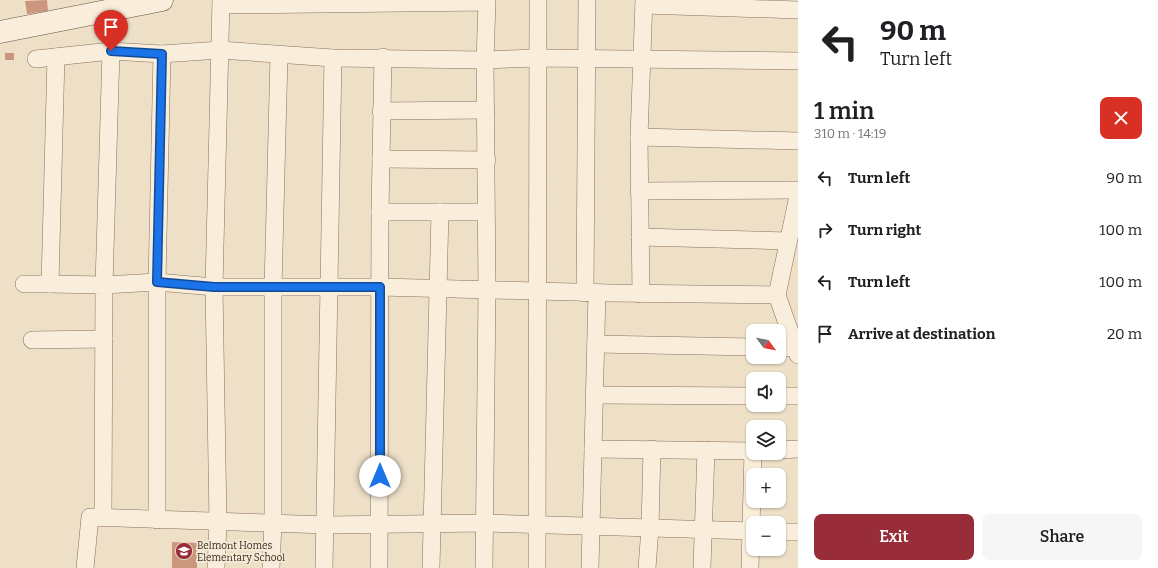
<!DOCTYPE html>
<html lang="en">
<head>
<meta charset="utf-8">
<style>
	body { margin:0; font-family:Bitter,serif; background:#f6f6f6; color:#202124; height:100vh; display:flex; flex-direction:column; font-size:15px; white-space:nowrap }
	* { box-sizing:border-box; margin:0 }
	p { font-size:13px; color:#757577 }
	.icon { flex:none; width:22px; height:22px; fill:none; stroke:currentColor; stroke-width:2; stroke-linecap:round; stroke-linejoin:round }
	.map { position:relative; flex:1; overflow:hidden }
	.drawer { display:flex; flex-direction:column; background:#fff; width:360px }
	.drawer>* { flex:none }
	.top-card { background:#fff; color:#202124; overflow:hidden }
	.needle { width:26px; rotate:122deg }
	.tools { position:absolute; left:746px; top:324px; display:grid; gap:8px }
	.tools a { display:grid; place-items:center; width:40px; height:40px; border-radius:8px; background:#fff; box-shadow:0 1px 3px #0004; font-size:20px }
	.pin { position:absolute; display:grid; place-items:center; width:34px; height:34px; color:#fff; margin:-41px -17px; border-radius:50% 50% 50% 0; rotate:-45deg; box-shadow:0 0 4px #0007 }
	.pin .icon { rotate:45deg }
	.me { position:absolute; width:44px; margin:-22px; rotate:0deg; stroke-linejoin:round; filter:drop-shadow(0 0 3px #0008) }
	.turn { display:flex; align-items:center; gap:14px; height:84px; padding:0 16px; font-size:18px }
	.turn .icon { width:52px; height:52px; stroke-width:2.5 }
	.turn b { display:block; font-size:28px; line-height:34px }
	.round { display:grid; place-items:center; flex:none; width:42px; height:42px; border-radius:8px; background:#f6f6f6 }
	.head { display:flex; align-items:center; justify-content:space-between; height:68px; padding:0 16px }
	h1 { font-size:24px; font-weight:600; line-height:30px }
	.primary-button { display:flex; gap:8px; margin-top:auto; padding:8px 16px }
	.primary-button a { flex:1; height:46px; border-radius:8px; background:#982d39; color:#fff; font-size:16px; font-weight:600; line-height:46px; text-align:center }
	.primary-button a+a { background:#f6f6f6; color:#202124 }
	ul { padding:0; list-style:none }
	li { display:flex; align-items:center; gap:12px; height:52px; padding:0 16px }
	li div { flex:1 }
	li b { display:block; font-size:15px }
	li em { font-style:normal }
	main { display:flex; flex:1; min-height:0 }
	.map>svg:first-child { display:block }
	.building { fill:#cc967e }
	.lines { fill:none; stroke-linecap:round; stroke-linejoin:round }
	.minor-casing { stroke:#8a705d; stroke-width:18 }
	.secondary-casing { stroke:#6c5140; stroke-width:23 }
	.minor { stroke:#f9eddb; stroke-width:17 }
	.secondary { stroke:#f9eddb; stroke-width:22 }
	.route-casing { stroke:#114b97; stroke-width:10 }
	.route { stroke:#1a73e8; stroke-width:7 }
	.labels { text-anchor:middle; stroke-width:3.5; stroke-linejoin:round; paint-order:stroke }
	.poi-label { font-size:10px; fill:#3a2a20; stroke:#f5ead7; text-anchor:start }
</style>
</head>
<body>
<main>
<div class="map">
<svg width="798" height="568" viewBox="0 0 798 568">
	<rect width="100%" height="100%" fill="#eedfc7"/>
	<g class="building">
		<path d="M47 0 48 11 27 14 25 1Z"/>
		<rect x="5" y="53" width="9" height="7"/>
		<path d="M172 542 197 543V568H172Z"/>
	</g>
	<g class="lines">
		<defs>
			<g id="minor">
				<path d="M221 5 487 2 485 60 487 290 484 568"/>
				<path d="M644 5 798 10"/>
				<path d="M56 57 50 284 104 285 103 517"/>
				<path d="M36 59 111 51"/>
				<path d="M381 111 486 110"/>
				<path d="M639 137 798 141"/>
				<path d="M381 159 487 160"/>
				<path d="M639 191 798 190"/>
				<path d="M798 196 777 295 798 355"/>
				<path d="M380 212H485"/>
				<path d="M640 237 788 241"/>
				<path d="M24 284H50"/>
				<path d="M585 293 587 0"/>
				<path d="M641 294 639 137 644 0"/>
				<path d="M777 295 611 293 380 287H214L157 282 104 285 111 51 162 54 220 50 333 58 485 60 537 58 798 61"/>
				<path d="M32 340 104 339"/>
				<path d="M596 344 753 347"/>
				<path d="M779 347 796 348"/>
				<path d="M595 395 753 396"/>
				<path d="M779 396H798"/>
				<path d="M593 449 753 451"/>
				<path d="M779 450 798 449"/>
				<path d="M157 520V282L162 54"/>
				<path d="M779 532H798"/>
				<path d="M85 568 90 517 326 525 486 523 753 531"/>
				<path d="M216 568 218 522 214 287 221 0"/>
				<path d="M271 568 273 523V288L279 56"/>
				<path d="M324 568 333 58"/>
				<path d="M379 568 380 212 383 57"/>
				<path d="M431 568 440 212"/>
				<path d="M537 568 538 0"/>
				<path d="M590 568 597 293"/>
				<path d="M647 568 650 528 652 449"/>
				<path d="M702 568 706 450"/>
				<path d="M750 568 753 451"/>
			</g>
			<path id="secondary" d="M0 32 162 0"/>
		</defs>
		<use href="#minor" class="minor-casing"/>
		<use href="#secondary" class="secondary-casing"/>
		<use href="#minor" class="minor"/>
		<use href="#secondary" class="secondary"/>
	</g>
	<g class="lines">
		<defs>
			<path id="route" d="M111 51 162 54 157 282 214 287H380V476"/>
		</defs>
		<use href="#route" class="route-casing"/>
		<use href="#route" class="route"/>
	</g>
	<defs>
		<symbol id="school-disc" viewBox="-11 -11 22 22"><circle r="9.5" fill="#982d39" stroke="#f5ead7"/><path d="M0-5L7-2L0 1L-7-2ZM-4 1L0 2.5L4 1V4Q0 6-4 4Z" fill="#fff"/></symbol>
	</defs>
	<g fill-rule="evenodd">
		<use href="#school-disc" x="174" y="541" width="20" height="20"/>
	</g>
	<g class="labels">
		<g class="poi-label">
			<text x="197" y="549">Belmont Homes<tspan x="197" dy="12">Elementary School</tspan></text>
		</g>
	</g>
</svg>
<div class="tools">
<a><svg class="needle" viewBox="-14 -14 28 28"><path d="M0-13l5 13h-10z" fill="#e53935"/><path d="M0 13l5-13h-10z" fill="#757577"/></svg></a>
<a><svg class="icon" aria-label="sound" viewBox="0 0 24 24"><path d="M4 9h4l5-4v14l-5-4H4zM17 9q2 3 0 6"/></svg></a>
<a><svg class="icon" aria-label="layers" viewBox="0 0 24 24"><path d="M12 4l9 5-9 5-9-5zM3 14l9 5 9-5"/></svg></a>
<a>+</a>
<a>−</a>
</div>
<div class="pin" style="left:111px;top:51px;background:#d93025"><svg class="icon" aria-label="arrive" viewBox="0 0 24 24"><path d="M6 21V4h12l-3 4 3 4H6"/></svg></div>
<svg class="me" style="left:380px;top:476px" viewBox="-20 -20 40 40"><circle r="19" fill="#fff"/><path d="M0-13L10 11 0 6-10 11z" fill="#1a73e8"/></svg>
</div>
<section class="drawer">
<div class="top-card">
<div class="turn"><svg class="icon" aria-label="left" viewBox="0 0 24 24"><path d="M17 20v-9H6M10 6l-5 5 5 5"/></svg><div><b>90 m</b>Turn left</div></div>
</div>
<div class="head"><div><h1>1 min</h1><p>310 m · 14:19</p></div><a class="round" style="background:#d93025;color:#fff"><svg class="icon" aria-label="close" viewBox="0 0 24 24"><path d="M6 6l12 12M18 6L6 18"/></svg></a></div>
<ul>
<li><svg class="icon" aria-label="left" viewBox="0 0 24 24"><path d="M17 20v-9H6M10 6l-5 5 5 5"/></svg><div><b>Turn left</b></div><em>90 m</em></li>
<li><svg class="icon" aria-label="right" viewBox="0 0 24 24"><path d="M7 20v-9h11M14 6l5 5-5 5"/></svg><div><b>Turn right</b></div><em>100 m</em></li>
<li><svg class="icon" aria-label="left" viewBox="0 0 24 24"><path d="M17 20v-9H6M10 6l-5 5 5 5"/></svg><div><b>Turn left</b></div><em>100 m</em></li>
<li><svg class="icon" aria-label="arrive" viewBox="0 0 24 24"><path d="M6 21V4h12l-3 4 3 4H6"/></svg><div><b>Arrive at destination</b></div><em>20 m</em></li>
</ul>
<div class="primary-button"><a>Exit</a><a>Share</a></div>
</section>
</main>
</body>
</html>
